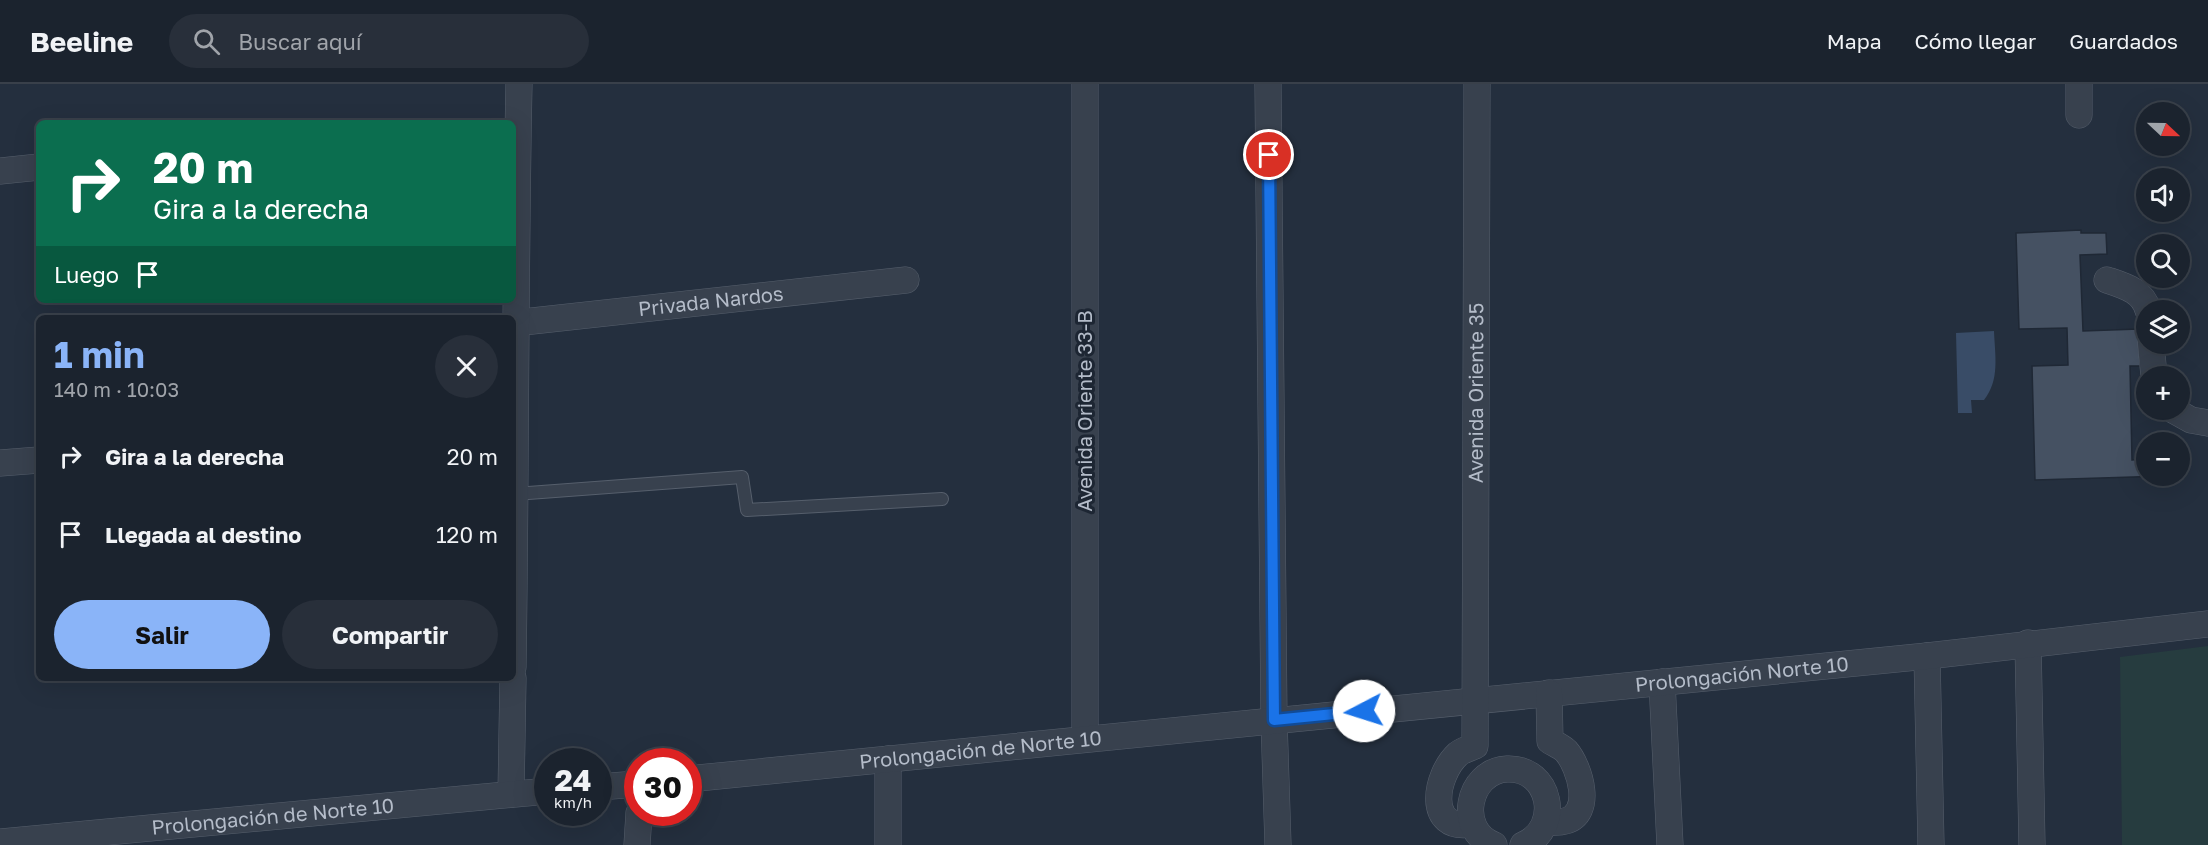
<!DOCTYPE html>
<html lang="es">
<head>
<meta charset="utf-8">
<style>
	body { margin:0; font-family:"Golos Text",sans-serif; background:#282f3a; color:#f1f3f6; height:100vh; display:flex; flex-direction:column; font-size:22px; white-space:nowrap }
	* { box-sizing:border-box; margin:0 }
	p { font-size:20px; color:#a0a4aa }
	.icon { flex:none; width:33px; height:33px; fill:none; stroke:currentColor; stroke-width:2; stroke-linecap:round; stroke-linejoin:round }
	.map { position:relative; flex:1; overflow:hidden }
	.side { position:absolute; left:36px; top:231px; width:480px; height:366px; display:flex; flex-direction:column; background:#1b232e; border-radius:9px; box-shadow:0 6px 24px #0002,0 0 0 2px #39404a }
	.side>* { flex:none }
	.top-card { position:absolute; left:36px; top:36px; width:480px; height:183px; border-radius:9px; box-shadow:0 6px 24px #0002,0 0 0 2px #39404a; background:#0b6e4f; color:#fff; overflow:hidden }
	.needle { width:39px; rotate:112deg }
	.fabs { position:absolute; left:2136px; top:18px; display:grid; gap:12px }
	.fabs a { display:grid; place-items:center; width:54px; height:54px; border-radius:50%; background:#1b232e; box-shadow:0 6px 24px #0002,0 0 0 2px #39404a; font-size:30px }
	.speed { position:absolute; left:534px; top:664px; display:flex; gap:12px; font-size:30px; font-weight:700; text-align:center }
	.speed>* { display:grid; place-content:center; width:78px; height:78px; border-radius:50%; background:#1b232e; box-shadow:0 6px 24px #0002,0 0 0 2px #39404a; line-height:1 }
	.speed small { font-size:15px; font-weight:400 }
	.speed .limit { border:9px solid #d22; background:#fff; color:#111 }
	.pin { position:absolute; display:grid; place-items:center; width:51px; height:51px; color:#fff; margin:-26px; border:3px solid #fff; border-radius:50%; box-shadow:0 2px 6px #0007 }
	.me { position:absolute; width:66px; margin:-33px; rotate:265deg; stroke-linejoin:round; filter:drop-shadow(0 0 4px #0008) }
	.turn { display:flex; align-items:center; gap:21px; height:126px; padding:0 18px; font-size:27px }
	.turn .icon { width:78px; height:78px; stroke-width:2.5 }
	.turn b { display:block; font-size:42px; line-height:51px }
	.then { display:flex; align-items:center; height:57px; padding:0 18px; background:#0003; gap:12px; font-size:22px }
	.round { display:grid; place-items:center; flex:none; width:63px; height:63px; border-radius:32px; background:#282f3a }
	.overview { display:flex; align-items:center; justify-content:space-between; height:102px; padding:0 18px }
	h1 { font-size:36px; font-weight:700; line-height:45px; color:#8ab4f8 }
	.primary-button { display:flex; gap:12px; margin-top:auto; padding:12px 18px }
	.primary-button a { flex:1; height:69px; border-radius:36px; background:#8ab4f8; color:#111; font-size:24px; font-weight:700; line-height:69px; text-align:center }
	.primary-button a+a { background:#282f3a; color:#f1f3f6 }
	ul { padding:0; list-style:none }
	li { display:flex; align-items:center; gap:18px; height:78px; padding:0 18px }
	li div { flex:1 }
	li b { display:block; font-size:22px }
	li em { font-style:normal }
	header { display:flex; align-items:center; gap:36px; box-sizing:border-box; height:84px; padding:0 30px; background:#1b232e; border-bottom:2px solid #39404a }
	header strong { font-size:28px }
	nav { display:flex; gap:33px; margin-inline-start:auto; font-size:21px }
	.search { width:420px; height:54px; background:#282f3a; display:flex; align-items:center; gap:15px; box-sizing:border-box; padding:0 21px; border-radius:33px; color:#a0a4aa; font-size:22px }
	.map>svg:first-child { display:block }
	.green { fill:#263c3f }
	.water { fill:#394c67 }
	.building { fill:#455162; stroke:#1f2835; stroke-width:1.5 }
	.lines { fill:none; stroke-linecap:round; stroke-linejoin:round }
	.lane-casing { stroke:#565f6c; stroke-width:14 }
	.street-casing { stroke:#565f6c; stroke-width:27 }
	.lane { stroke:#38414e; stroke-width:12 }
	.street { stroke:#38414e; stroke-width:26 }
	.route-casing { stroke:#114b97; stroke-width:15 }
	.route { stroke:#1a73e8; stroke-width:10 }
	.labels { text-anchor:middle; stroke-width:6; stroke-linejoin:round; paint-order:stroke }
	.street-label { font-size:20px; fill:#b4bcc9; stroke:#1d2633 }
</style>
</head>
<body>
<header>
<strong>Beeline</strong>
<div class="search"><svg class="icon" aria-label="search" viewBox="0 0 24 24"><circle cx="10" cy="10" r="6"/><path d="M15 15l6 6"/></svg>Buscar aquí</div>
<nav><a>Mapa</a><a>Cómo llegar</a><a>Guardados</a></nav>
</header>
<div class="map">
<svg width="2208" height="761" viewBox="0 0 2208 761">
	<rect width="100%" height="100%" fill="#242f3e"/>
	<path class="green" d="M2208 562V761H2122L2120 573Z"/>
	<path class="water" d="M1994 247C1995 272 2000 296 1984 316H1971L1972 329H1958L1956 249Z"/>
	<path class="building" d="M2081 146V149H2106L2107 170 2080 171 2083 247 2139 245 2140 282H2130L2132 376 2146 375V392H2166L2035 396 2032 282 2068 281 2067 244 2019 245 2016 149Z"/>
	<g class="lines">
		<defs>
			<path id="lane" d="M515 410 742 393 747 426 942 415"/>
			<g id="street">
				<path d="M1085 0V655"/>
				<path d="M1268 0 1274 636 1278 761"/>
				<path d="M2079 31V0"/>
				<path d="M0 87 39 83"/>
				<path d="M2107 196C2125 202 2143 207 2148 226"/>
				<path id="s1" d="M514 239 906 196"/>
				<path d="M2151 260 2154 292"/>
				<path d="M2173 326 2191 336 2208 339"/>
				<path d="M0 379 39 376"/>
				<path d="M2028 559 2032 761"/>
				<path d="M1927 572 1931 761"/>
				<path d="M513 583C516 389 515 194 519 0"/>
				<path d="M1662 598 1670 761"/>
				<path d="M888 675V761"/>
				<path id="s2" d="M688 695 1927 572 2208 540"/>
				<path d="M598 703 638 700"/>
				<path d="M511 710 513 594"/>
				<path d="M1546 738C1552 738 1559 739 1565 737 1594 730 1580 683 1566 667 1562 663 1555 660 1550 657L1549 609"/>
				<path id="s3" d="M1472 740C1425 748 1435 691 1458 670 1463 666 1470 664 1475 662L1477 0"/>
				<path id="s4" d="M0 758 548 707"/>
				<path d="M637 761 639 729"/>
				<path d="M1494 761C1456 747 1467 687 1507 685 1551 683 1563 744 1523 761"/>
			</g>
		</defs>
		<use href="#lane" class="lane-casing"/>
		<use href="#street" class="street-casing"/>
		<use href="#lane" class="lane"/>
		<use href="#street" class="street"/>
	</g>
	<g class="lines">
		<defs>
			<path id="route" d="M1269 71 1274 636 1364 627"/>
		</defs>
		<use href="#route" class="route-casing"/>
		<use href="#route" class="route"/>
	</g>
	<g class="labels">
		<g class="street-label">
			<text dy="7" stroke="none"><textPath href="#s1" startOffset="198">Privada Nardos</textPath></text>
			<text dy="7" stroke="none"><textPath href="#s3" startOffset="471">Avenida Oriente 35</textPath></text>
			<text transform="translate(1085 327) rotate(-90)" y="7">Avenida Oriente 33-B</text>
			<text dy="7" stroke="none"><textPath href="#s2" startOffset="1059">Prolongación Norte 10</textPath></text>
			<text dy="7" stroke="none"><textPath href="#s2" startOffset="294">Prolongación de Norte 10</textPath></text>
			<text dy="7" stroke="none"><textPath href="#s4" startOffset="274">Prolongación de Norte 10</textPath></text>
		</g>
	</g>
</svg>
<div class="fabs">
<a><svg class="needle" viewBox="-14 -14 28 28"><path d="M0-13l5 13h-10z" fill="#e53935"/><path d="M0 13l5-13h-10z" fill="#a0a4aa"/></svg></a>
<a><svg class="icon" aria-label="sound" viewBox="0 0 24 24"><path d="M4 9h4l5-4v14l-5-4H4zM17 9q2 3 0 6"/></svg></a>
<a><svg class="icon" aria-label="search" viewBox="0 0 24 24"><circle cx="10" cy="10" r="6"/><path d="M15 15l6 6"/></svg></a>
<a><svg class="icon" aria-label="layers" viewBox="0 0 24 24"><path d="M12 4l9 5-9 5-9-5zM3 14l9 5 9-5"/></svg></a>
<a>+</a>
<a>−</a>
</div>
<div class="speed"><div>24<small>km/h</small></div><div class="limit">30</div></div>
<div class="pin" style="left:1269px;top:71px;background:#d93025"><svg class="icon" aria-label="arrive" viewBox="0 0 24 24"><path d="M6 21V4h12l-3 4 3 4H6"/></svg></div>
<svg class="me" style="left:1364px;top:627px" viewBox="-20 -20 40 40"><circle r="19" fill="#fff"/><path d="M0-13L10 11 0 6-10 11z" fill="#1a73e8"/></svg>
<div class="top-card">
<div class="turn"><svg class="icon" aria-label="right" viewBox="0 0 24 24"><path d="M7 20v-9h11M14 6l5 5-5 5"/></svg><div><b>20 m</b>Gira a la derecha</div></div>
<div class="then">Luego<svg class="icon" aria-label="arrive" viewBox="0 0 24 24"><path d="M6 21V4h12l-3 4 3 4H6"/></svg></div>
</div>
<section class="side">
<div class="overview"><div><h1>1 min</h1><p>140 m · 10:03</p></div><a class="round"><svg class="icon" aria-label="close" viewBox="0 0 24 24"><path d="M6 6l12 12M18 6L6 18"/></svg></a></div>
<ul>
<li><svg class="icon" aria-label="right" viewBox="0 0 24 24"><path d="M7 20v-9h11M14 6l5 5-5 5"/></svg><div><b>Gira a la derecha</b></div><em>20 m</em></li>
<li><svg class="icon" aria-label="arrive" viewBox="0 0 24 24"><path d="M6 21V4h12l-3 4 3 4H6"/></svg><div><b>Llegada al destino</b></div><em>120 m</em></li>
</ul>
<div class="primary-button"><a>Salir</a><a>Compartir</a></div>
</section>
</div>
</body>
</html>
